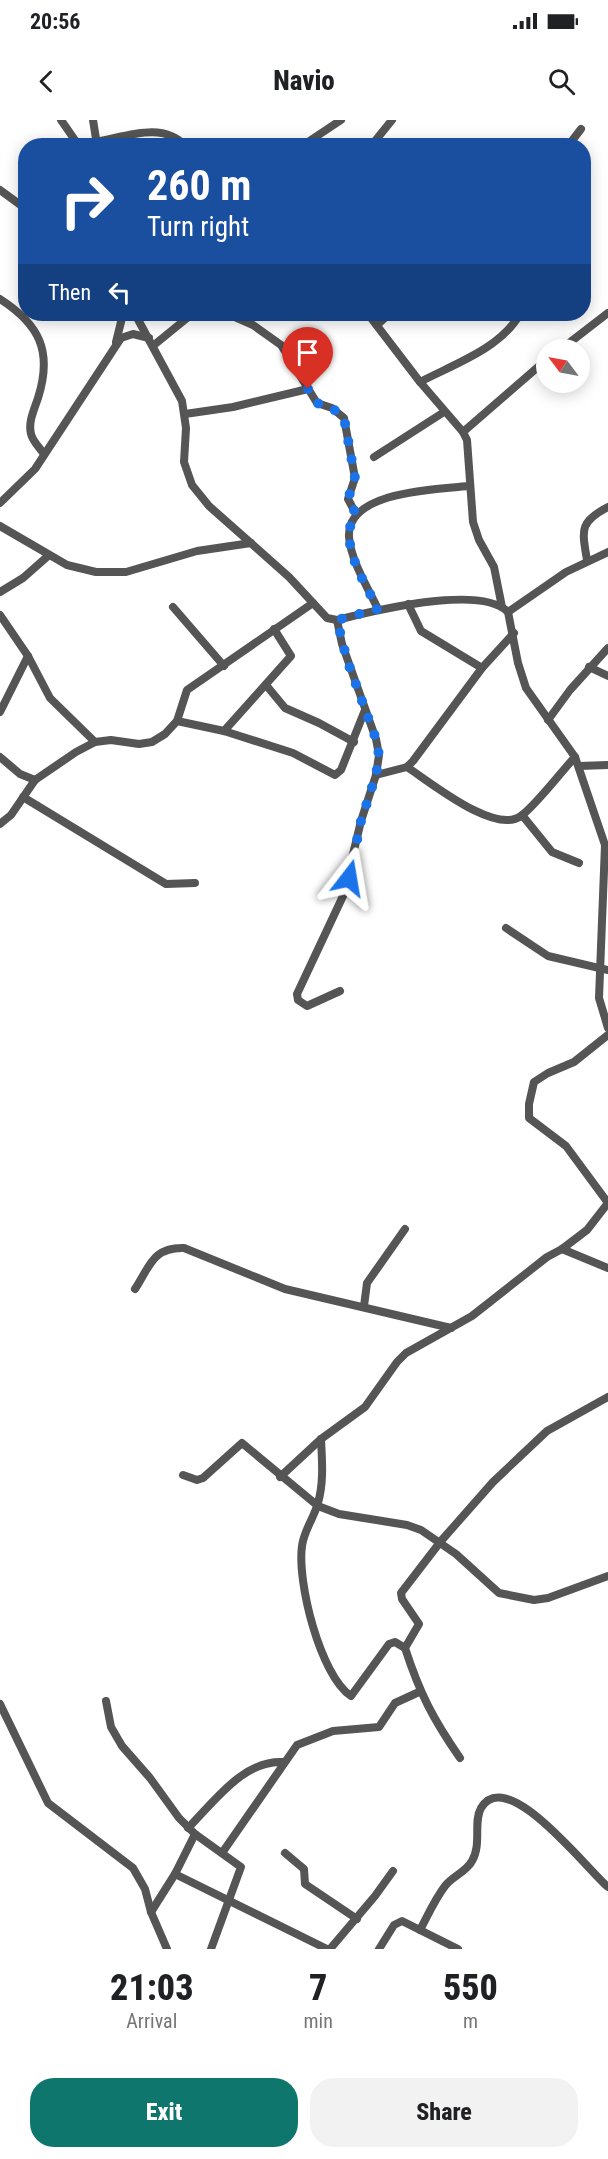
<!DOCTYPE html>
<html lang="en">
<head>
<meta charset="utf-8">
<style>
	body { margin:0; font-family:"Roboto Condensed",sans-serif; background:#f2f2f2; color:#202124; height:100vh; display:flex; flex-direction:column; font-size:22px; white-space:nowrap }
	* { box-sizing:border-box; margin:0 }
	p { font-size:20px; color:#757577 }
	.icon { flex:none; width:33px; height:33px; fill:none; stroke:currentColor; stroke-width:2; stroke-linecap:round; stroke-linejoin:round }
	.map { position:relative; height:1829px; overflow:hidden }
	.details { display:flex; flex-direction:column; background:#fff; flex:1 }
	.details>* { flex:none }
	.banner { position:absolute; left:18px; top:18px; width:573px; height:183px; border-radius:24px; box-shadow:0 3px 15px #0003; background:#1a4fa0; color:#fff; overflow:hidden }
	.needle { width:39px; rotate:302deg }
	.tools { position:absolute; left:536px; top:219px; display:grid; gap:12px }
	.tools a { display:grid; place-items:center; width:54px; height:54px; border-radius:50%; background:#fff; box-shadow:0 3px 15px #0003; font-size:30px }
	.pin { position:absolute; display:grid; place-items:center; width:51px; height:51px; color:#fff; margin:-62px -26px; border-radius:50% 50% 50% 0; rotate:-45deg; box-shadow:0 0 6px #0007 }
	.pin .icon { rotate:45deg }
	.me { position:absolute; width:66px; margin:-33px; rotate:14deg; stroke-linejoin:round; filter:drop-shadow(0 0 4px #0008) }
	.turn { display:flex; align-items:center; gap:21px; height:126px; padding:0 30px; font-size:27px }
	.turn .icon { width:78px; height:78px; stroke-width:2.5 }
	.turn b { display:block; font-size:42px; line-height:51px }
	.then { display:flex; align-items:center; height:57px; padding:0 30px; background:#0003; gap:12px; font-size:22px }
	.eta { display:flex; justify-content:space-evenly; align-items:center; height:102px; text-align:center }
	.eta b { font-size:36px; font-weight:800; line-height:42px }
	.primary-button { display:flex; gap:12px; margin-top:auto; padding:12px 30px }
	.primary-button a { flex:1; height:69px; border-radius:24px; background:#0f766e; color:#fff; font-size:24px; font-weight:800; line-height:69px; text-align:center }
	.primary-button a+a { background:#f2f2f2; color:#202124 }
	.status { display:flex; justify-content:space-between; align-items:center; height:42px; padding:0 30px; background:#fff; direction:ltr }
	.status svg { height:16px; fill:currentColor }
	header { display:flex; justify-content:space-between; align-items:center; height:78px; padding:0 30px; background:#fff; font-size:27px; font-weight:800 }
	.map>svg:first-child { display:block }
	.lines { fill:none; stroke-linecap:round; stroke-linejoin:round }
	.street { stroke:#555; stroke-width:8 }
	.route { stroke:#1a73e8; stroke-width:10; stroke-dasharray:0 18 }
</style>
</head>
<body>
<div class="status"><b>20:56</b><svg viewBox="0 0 49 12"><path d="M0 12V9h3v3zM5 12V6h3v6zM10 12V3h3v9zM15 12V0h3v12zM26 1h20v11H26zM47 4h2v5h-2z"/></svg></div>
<header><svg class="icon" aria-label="back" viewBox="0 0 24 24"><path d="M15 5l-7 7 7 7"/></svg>Navio<svg class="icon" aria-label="search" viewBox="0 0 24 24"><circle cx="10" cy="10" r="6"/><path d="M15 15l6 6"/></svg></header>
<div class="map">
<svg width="608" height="1829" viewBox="0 0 608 1829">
	<rect width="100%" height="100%" fill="#fff"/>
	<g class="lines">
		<g class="street">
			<path d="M61 0 79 26"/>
			<path d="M93 0 97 25"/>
			<path d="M96 22C125 17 163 1 185 26"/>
			<path d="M302 26 341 0"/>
			<path d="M371 26 392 0"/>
			<path d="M568 26 581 9"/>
			<path d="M0 70 26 89"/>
			<path d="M0 179C39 204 53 231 38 278 34 290 28 302 31 314 33 322 40 328 44 334"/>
			<path d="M135 194 182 281 186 308 184 342 192 365 209 386 289 457 327 498 337 500C373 491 480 464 508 492L518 543 526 568 575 637 605 725 599 878 608 908"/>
			<path d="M228 194 253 205 281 225 317 283 332 288 344 298 355 358 348 379 356 394"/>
			<path d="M368 194 420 262 463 312 467 320 473 402 479 420 494 447 502 487"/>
			<path d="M377 205 389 194"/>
			<path d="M116 222 123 194"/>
			<path d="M154 225 192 194"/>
			<path d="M560 230 608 193"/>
			<path d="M420 262C454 244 500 229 520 194"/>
			<path d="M185 294 233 287 308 269"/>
			<path d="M463 312 546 240"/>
			<path d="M374 337 444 292"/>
			<path d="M0 383 35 349 121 218 133 214 149 218"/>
			<path d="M0 406 67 445 96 452H126L197 431 251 423"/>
			<path d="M587 440C582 410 579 402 608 387"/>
			<path d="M0 472 23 458 48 436"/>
			<path d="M408 484 421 511 482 548"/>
			<path d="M173 487 224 546"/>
			<path d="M378 489C368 468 351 441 349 417 346 371 437 369 469 366"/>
			<path d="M508 492 566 452 608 432"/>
			<path d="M0 495 28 536 50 578 95 622"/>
			<path d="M337 500 342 524 376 619 379 635 376 655 361 701 343 776 297 874 298 880 307 886 340 871"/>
			<path d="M589 547 608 556"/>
			<path d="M266 565 285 588 319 603 354 622"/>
			<path d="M0 592 28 536"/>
			<path d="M548 600 570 570 608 528"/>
			<path d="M177 601 224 611 293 633 335 655 341 650 365 590"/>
			<path d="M224 611 291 536 274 509"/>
			<path d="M0 637 20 654 35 660"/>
			<path d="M579 646 608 645"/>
			<path d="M407 647C430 662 495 715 521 696 536 685 561 652 575 637"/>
			<path d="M376 655 407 647 413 641 482 548 514 513"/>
			<path d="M23 677 166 764 195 763"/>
			<path d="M522 695 552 732 579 743"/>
			<path d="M0 704 11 695 35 660 76 632 95 622 111 620 139 624 152 622 165 614 177 601 187 570 313 483"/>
			<path d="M506 808 548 836 608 850"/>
			<path d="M608 1083 566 1026 529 998V984L534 962 548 953 574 942 608 915"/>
			<path d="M562 1129 608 1148"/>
			<path d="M135 1169C150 1146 153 1127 184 1128L285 1169 451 1208"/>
			<path d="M364 1186 367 1163 405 1109"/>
			<path d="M321 1319C322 1340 324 1362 318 1383 314 1398 304 1410 302 1426 297 1462 320 1555 351 1576L389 1524 395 1522 405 1528"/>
			<path d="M183 1355 197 1360 203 1358 242 1323 318 1386 339 1394 407 1405 421 1410 456 1434 499 1473 534 1480 548 1478 608 1456"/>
			<path d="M280 1357 321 1319 365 1287 397 1242 406 1233 472 1196 547 1137 562 1129 587 1110 608 1083"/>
			<path d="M106 1581 111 1607 122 1626 150 1658 179 1698 195 1714 241 1747 211 1829"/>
			<path d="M0 1584 48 1683 133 1748 145 1769 151 1792 167 1829"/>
			<path d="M460 1638C433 1599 420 1574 405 1528L419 1504 402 1479 401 1473 441 1421 493 1362 547 1311 608 1277"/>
			<path d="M188 1708C214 1682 243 1640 283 1642"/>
			<path d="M222 1733 297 1625 333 1611 379 1607 395 1583 419 1572"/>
			<path d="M285 1733 304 1749 305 1764 357 1799"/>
			<path d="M175 1754 327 1829"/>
			<path d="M151 1792 175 1754 195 1714"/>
			<path d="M420 1810C428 1795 435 1779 445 1766 453 1756 466 1752 472 1741 482 1724 473 1702 481 1688 507 1644 588 1751 608 1767"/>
			<path d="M330 1829 375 1776 393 1751"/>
			<path d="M379 1829 394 1805 402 1801 458 1829"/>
		</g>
	</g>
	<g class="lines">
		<path class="route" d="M308 269 317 283 332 288 344 298 355 358 348 379 356 394C336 420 366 465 378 489L337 500 347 540 376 619 379 635 376 655 361 701 349 758"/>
	</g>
</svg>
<div class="tools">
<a><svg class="needle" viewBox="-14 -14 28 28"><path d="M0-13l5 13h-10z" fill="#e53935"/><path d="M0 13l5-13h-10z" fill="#757577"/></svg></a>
</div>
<div class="pin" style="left:308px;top:269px;background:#d93025"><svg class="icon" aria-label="arrive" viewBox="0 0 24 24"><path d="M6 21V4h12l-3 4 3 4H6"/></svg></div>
<svg class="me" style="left:349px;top:758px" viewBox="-20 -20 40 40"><path d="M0-17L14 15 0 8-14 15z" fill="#1a73e8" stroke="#fff" stroke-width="4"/></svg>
<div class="banner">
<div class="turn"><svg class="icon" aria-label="right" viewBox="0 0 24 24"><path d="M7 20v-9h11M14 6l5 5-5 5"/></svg><div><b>260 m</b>Turn right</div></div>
<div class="then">Then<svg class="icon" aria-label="left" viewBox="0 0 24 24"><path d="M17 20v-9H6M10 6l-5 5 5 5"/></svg></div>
</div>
</div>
<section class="details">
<div class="eta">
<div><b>21:03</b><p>Arrival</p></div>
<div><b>7</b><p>min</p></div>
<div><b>550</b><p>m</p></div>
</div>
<div class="primary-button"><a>Exit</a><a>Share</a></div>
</section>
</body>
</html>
